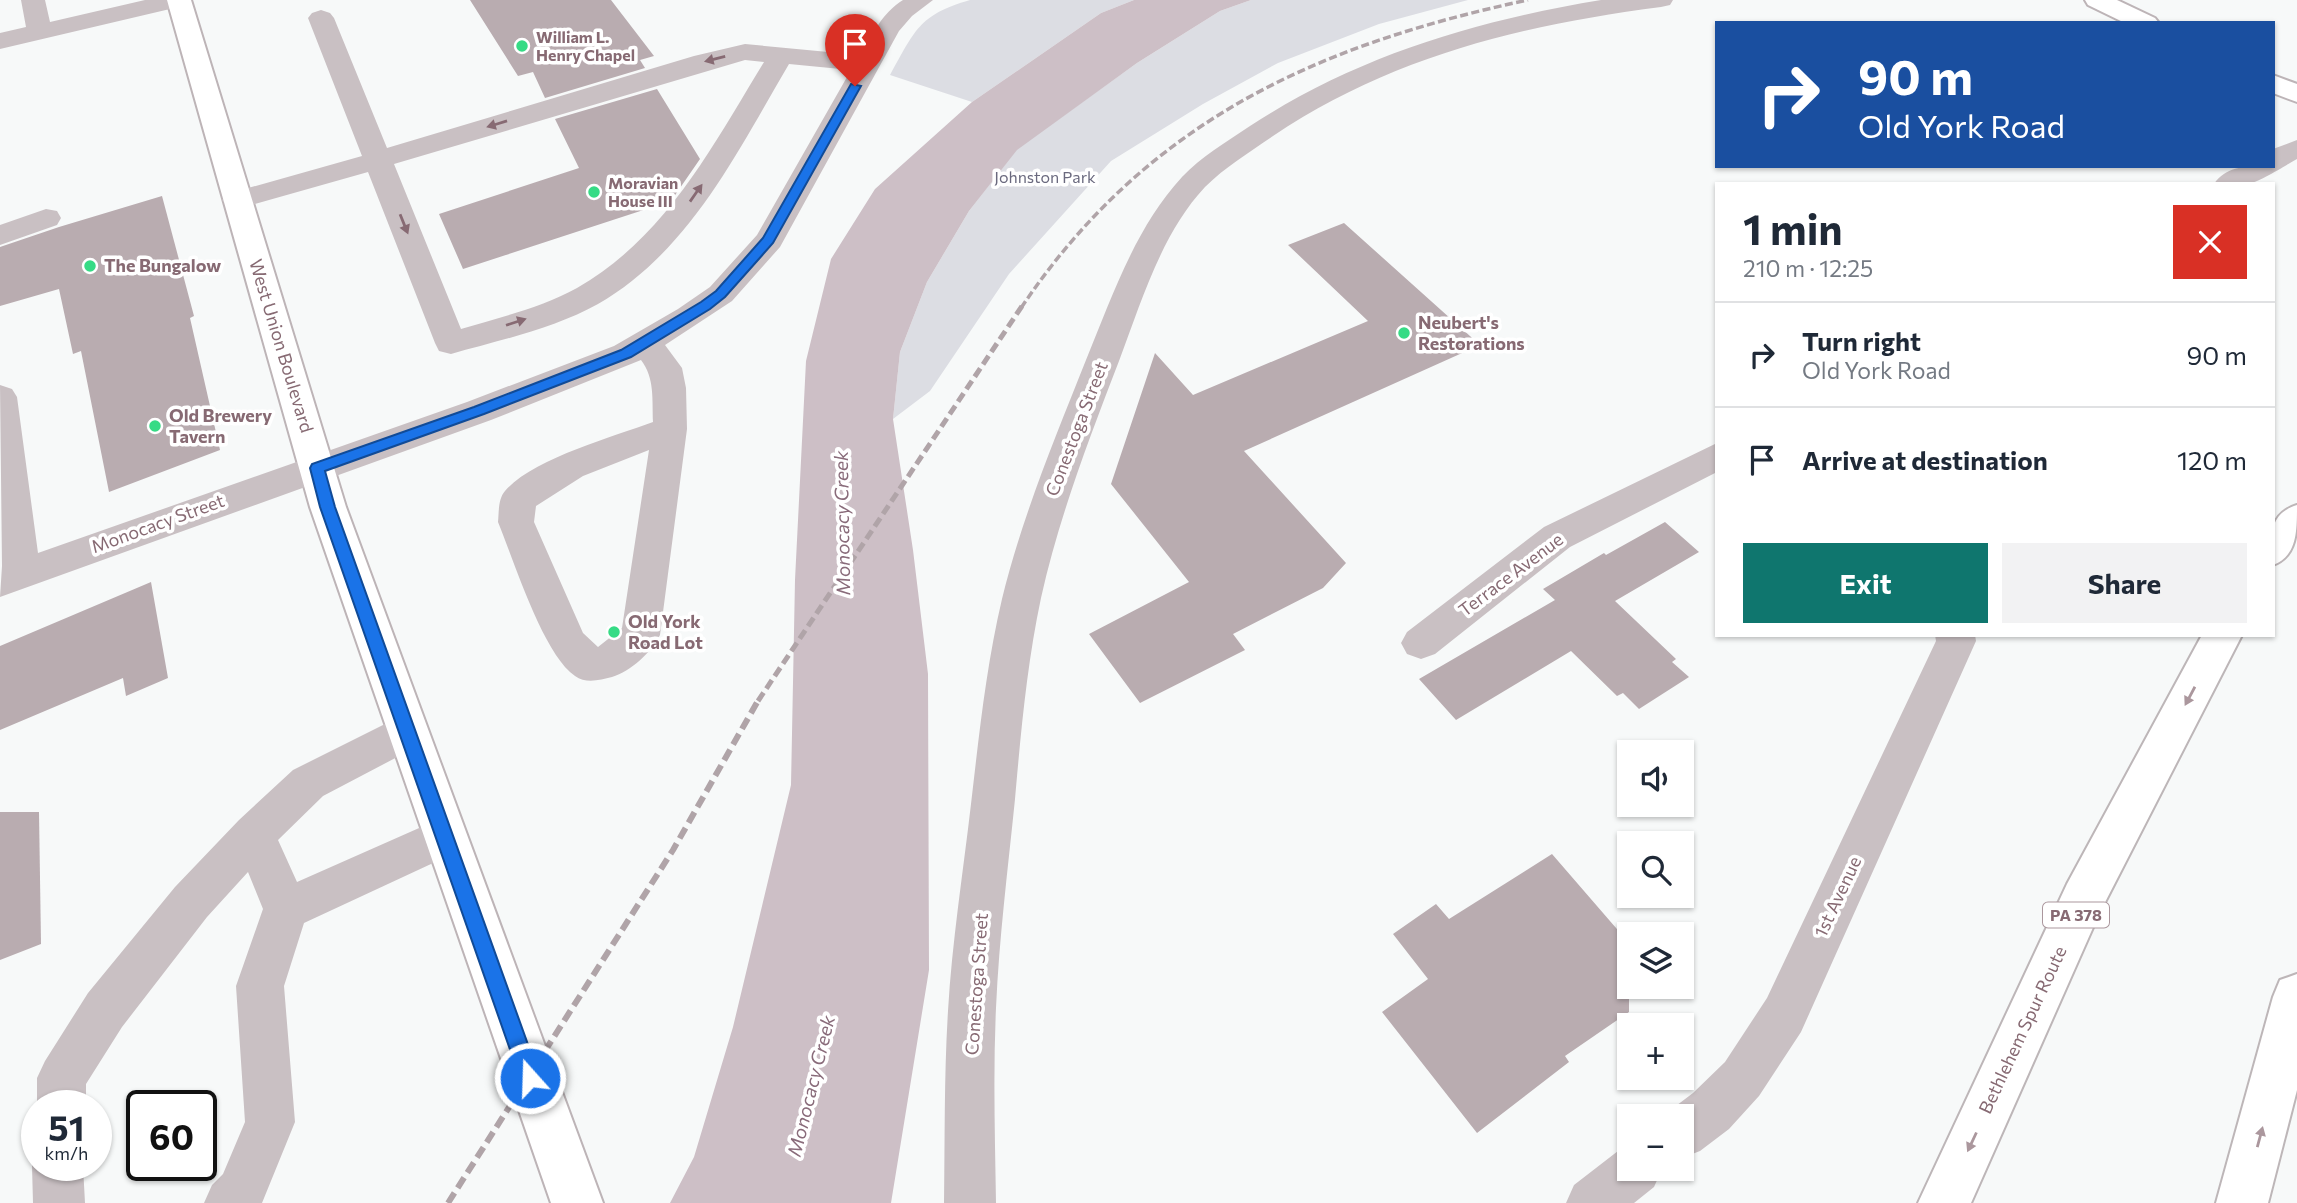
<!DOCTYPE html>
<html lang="en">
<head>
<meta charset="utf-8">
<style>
	body { margin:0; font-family:Commissioner,sans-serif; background:#f2f2f3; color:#1f2937; height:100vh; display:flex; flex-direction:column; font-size:26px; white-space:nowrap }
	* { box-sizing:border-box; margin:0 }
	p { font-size:23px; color:#747a83 }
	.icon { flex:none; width:38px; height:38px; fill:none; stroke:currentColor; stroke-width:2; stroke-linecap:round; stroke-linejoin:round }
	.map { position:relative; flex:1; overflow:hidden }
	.side { position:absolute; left:1715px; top:182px; width:560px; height:455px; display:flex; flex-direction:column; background:#fff; border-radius:0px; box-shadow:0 2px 5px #0004 }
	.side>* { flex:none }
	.banner { position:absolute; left:1715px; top:21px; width:560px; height:147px; border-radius:0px; box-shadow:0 2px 5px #0004; background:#1a4fa0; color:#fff; overflow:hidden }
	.fabs { position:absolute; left:1617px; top:740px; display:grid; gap:14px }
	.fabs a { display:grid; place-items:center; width:77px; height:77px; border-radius:0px; background:#fff; box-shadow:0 2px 5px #0004; font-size:35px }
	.speed { position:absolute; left:21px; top:1090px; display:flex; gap:14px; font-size:35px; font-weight:700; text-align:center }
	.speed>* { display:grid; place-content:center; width:91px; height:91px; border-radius:50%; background:#fff; box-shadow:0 2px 5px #0004; line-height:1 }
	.speed small { font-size:18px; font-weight:400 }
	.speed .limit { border:4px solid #111; border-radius:10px; background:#fff; color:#111 }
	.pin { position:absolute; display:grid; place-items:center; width:60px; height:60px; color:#fff; margin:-72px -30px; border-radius:50% 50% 50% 0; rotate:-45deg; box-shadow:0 0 7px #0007 }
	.pin .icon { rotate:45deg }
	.me { position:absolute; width:77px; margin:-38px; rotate:340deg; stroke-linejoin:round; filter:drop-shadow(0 0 5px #0008) }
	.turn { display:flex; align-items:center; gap:24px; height:147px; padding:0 28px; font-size:32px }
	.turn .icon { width:91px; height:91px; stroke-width:2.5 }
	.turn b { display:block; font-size:49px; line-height:60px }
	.round { display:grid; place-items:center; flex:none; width:74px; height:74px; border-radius:0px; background:#f2f2f3 }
	.headline { display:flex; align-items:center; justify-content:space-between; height:119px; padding:0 28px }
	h1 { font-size:42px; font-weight:700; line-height:52px }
	.cta { display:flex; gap:14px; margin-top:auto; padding:14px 28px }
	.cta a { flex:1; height:80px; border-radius:0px; background:#0f766e; color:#fff; font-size:28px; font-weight:700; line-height:80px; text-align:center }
	.cta a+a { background:#f2f2f3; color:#1f2937 }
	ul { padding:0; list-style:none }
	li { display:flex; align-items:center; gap:21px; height:105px; padding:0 28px; border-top:2px solid #e0e1e3 }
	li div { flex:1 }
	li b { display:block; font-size:26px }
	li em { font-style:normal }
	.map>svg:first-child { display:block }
	.green { fill:#dcdde3 }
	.water { fill:#cdbfc6 }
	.building { fill:#b9acb0 }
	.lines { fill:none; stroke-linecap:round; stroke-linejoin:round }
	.major-casing { stroke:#bdb4b7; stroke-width:4 }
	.highway-casing { stroke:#bdb6b8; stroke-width:4 }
	.minor { fill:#c9c0c3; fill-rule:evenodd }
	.major { fill:#fff; fill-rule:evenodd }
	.highway { fill:#fff; fill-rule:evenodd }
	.rail-far2 { stroke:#b0a4a8; stroke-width:3.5; stroke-dasharray:8 3.5; stroke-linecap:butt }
	.rail-far1 { stroke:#b0a4a8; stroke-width:5; stroke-dasharray:10 5; stroke-linecap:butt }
	.rail { stroke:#b0a4a8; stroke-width:6; stroke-dasharray:12 6; stroke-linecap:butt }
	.oneway { fill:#876a73 }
	.oneway2 { fill:#ab979d }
	.route { fill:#1a73e8; stroke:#114b97; stroke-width:2 }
	.poi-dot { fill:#36db85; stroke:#fff; stroke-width:2.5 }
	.labels { text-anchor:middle; stroke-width:7; stroke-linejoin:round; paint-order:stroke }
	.far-poi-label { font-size:16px; font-weight:bold; fill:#876a73; stroke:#fff; text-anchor:start }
	.far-park-label { font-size:16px; fill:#6a697e; stroke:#fff }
	.shield { fill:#fff; stroke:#ab979d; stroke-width:2 }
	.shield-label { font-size:16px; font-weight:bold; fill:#876a73 }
	.poi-label { font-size:18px; font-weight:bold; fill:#876a73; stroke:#fff; text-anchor:start }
	.street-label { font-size:18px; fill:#876a73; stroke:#fff }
	.water-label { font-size:19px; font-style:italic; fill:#896b7a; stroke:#fff }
</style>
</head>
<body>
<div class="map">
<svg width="2297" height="1203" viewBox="0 0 2297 1203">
	<rect width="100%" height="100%" fill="#f7f9f9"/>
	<g class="green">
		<path d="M970 0H1134L1101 13 972 102 890 75C915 31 918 15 970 0Z"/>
		<path d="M1251 0H1468L1379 24 1278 63 1203 104 1111 161 1009 274 930 391 893 419 900 352 927 282 969 211 1017 149 1137 63 1220 11Z"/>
	</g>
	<path class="water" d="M1134 0H1251L1220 11 1137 63 1017 150 969 211 927 282 900 352 893 419 913 550 928 674 929 970 891 1203H670L694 1157 733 1027 791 785 795 580 806 361 831 259 875 189 972 102 1101 13Z"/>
	<g class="building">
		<path d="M470 0H611L654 56 640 60 645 68 545 98 533 72 518 76Z"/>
		<path d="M657 89 700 159 671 201 463 269 439 214 579 168 555 119Z"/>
		<path d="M162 196 194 316 190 318 220 450 109 492 81 351 73 354 59 289 0 306V247L59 227Z"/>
		<path d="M1344 223 1480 345 1244 451 1346 563 1323 588 1233 634 1245 650 1140 703 1089 634 1189 582 1111 484 1155 353 1193 395 1368 321 1288 245Z"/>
		<path d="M1665 522 1699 552 1615 601 1676 659 1672 662 1689 677 1639 709 1623 693 1617 696 1571 651 1456 720 1419 679 1555 600 1543 589 1604 553 1606 555Z"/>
		<path d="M151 582 168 678 126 696 123 678 0 730V646Z"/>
		<path d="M0 812H39L41 944 0 960Z"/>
		<path d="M1552 854 1629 943V1012L1565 1056 1569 1062 1477 1133 1382 1012 1428 979 1393 934 1436 904 1449 919Z"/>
	</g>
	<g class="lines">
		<defs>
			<g id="major">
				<path d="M167 0H191L346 507 603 1203H551L310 507Z"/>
				<path d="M2085 0H2117L2155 18 2159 23H2125L2088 5Z"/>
				<path d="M2273 75 2297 84V102L2273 93Z"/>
			</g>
			<g id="highway">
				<path d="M2297 505C2297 532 2297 556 2273 565 2273 538 2266 515 2297 505Z"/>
				<path d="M2202 635H2242L2099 914 1971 1203H1918L2067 884Z"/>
				<path d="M2297 974V1090L2268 1203H2216L2273 997 2280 980Z"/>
			</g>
		</defs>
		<use href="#major" class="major-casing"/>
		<use href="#highway" class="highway-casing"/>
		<g class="minor">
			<path d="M21 0H45L50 22 145 0H190L187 5 0 49V33L26 27Z"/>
			<path d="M903 0H933L912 16 899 31 780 247 732 301 665 345 682 368 686 388 687 429 660 635C651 653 631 671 612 677 600 680 586 684 575 676 543 654 514 561 498 522 499 512 498 499 505 491 532 459 613 437 653 422 652 400 655 378 641 360L491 420 0 597 2 566 0 385 12 389 17 397 38 553 467 402 614 346 678 309 710 287 757 235 851 70 789 64C737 152 690 251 598 304 553 329 500 340 451 354L439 351 435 343 368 172 237 209 227 206 222 200 227 194 362 156 308 18 312 13 321 10 330 13 334 18 387 148 694 56 745 44 860 55C872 35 882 13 903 0ZM745 60 764 62C712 147 666 237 577 288 541 308 500 317 461 329L394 164ZM649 450 622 628 598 647 583 633 534 522 536 506 583 476Z"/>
			<path d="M1601 0H1673L1670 5 1661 7C1522 25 1391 57 1273 136 1250 152 1225 167 1205 187 1161 234 1141 303 1119 361 1089 439 1059 517 1041 598 1027 664 1021 731 1015 799 1008 868 999 938 996 1008 993 1073 995 1138 996 1203H944C945 1139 944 1075 948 1011 952 942 963 873 971 804 979 736 986 667 1002 599 1022 517 1055 438 1086 360 1112 297 1135 228 1182 177 1201 157 1226 142 1250 126 1357 56 1475 21 1601 0Z"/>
			<path d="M2297 140V159C2286 165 2258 183 2247 184 2236 185 2225 184 2214 184 2227 164 2252 166 2273 166V149Z"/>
			<path d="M46 209 57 211 61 218 57 225 0 245V225Z"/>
			<path d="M1717 443V472L1570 547 1435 654 1421 659 1407 654 1401 643 1407 632 1544 527Z"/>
			<path d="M1935 635H1975L1976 641 1801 1032 1759 1096 1729 1129 1700 1151 1682 1158V1116L1664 1115 1693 1093 1725 1062 1767 998 1936 641Z"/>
			<path d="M407 713 422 718 428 731 422 744 323 796 278 840 297 882 444 817 459 823 466 837 459 851 304 923 284 986 295 1122 262 1203H204L212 1185 223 1174 245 1122 236 986 263 909 248 872 207 917 122 1027 86 1084V1106L37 1108V1078L45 1061 88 993 175 887 239 820 293 770Z"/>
			<path d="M1629 1146V1169H1662L1654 1187 1634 1203H1566L1574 1185 1618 1151Z"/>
			<path d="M37 1155V1166H83L85 1203H33L32 1166Z"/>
		</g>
		<use href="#major" class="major"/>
		<use href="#highway" class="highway"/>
		<path class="rail-far2" d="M1021 308C1146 122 1316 45 1528 0"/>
		<path class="rail-far1" d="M758 701 1022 306"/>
		<path class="rail" d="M448 1203 673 850 759 699"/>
	</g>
	<defs><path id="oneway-solid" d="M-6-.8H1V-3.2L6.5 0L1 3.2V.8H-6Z" transform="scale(1.75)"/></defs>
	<g class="oneway">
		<use href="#oneway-solid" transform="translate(715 59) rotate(166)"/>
		<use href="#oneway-solid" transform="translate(497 124) rotate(163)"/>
		<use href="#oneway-solid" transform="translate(696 193) rotate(-55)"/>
		<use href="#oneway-solid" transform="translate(404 224) rotate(68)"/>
		<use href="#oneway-solid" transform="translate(516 322) rotate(-18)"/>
	</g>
	<g class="oneway2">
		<use href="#oneway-solid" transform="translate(2190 696) rotate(118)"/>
		<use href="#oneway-solid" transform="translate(2260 1137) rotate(-75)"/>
		<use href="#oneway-solid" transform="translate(1972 1142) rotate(115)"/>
	</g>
	<path class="route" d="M851 84 861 86 773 243 725 297 710 309 631 357 484 414 325 471 335 507 540 1078 537 1086 530 1089 523 1086 520 1078 320 507 310 468 312 464 474 407 621 350 701 302 716 291 763 238Z"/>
	<g class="poi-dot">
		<circle cx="522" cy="46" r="7"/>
		<circle cx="594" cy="192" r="7"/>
		<circle cx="90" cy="266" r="7"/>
		<circle cx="1404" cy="333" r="7"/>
		<circle cx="155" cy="426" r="7"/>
		<circle cx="614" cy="632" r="7"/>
	</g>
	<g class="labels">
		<g class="far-poi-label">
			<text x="536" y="43">William L.<tspan x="536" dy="18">Henry Chapel</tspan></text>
			<text x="608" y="189">Moravian<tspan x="608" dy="18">House III</tspan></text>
		</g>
		<g class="far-park-label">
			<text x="1045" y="183">Johnston Park</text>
		</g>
		<rect class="shield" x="2043" y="902.5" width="66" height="25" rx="5"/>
		<g class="shield-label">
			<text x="2076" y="921">PA 378</text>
		</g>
		<g class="poi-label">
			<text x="104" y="272">The Bungalow</text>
			<text x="1418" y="329">Neubert's<tspan x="1418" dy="21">Restorations</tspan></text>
			<text x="169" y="422">Old Brewery<tspan x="169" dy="21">Tavern</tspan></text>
			<text x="628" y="628">Old York<tspan x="628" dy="21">Road Lot</tspan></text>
		</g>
		<g class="street-label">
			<text transform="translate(281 346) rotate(73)" y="6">West Union Boulevard</text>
			<text transform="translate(1077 429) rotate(-69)" y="6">Conestoga Street</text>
			<text transform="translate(158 524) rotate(-20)" y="6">Monocacy Street</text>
			<text transform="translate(1511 575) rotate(-37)" y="6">Terrace Avenue</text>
			<text transform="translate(1838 897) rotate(-65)" y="6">1st Avenue</text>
			<text transform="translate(977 984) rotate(-86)" y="6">Conestoga Street</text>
			<text transform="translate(2023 1030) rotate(-65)" y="6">Bethlehem Spur Route</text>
		</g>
		<g class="water-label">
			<text transform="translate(842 523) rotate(-91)" y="7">Monocacy Creek</text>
			<text transform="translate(811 1086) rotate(-76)" y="7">Monocacy Creek</text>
		</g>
	</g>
</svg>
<div class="fabs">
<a><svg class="icon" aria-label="sound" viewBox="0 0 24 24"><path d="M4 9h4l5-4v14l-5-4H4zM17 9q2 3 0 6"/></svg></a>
<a><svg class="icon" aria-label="search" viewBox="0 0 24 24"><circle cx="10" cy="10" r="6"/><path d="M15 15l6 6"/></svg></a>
<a><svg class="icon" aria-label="layers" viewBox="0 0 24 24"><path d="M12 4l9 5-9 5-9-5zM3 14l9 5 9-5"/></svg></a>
<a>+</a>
<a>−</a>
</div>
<div class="speed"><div>51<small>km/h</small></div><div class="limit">60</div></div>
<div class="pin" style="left:855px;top:86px;background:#d93025"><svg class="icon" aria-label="arrive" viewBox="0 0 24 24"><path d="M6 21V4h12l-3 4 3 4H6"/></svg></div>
<svg class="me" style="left:530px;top:1078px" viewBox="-20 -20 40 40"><circle r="17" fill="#1a73e8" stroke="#fff" stroke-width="3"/><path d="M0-11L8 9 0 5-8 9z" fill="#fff"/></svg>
<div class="banner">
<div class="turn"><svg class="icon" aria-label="right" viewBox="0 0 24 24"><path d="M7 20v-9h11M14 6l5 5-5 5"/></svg><div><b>90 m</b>Old York Road</div></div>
</div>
<section class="side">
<div class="headline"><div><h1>1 min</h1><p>210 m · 12:25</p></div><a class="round" style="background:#d93025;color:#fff"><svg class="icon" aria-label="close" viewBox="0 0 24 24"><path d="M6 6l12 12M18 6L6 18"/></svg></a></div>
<ul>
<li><svg class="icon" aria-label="right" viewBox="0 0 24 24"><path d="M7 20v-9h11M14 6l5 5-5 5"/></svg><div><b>Turn right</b><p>Old York Road</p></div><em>90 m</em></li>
<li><svg class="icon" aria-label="arrive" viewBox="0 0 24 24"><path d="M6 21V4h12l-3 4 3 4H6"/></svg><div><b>Arrive at destination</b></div><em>120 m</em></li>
</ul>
<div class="cta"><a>Exit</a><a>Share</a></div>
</section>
</div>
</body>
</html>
